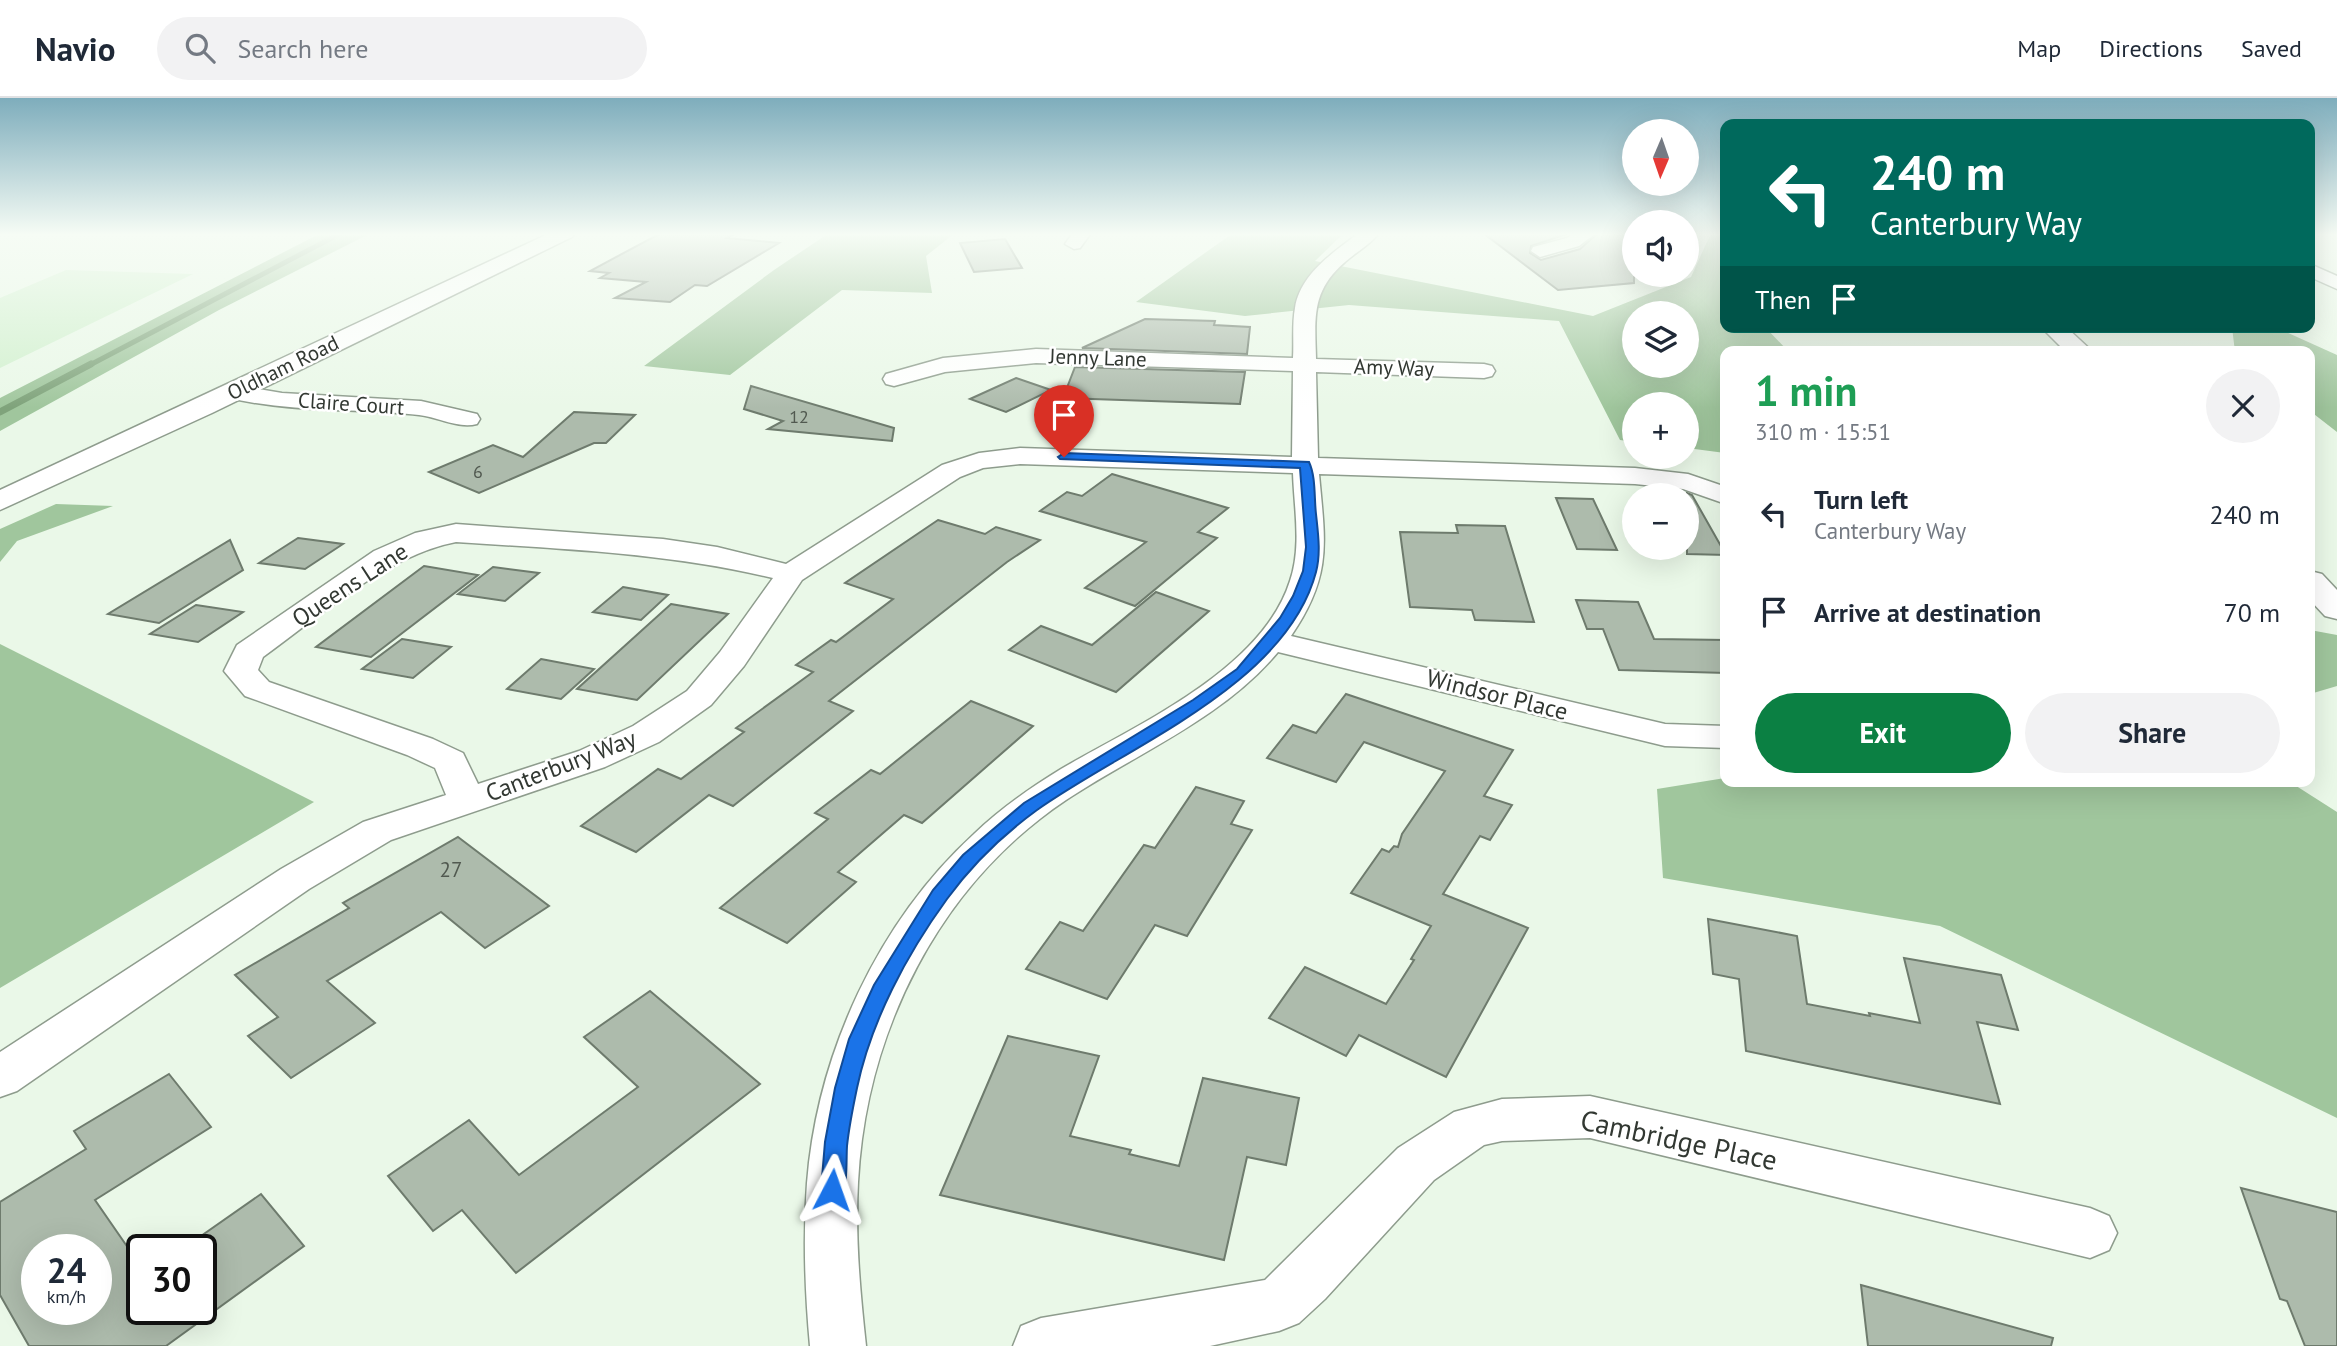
<!DOCTYPE html>
<html lang="en">
<head>
<meta charset="utf-8">
<style>
	body { margin:0; font-family:"PT Sans",sans-serif; background:#f2f2f3; color:#1f2937; height:100vh; display:flex; flex-direction:column; font-size:26px; white-space:nowrap }
	* { box-sizing:border-box; margin:0 }
	p { font-size:23px; color:#747a83 }
	.icon { flex:none; width:38px; height:38px; fill:none; stroke:currentColor; stroke-width:2; stroke-linecap:round; stroke-linejoin:round }
	.map { position:relative; flex:1; overflow:hidden }
	.details { position:absolute; left:1720px; top:248px; width:595px; height:441px; display:flex; flex-direction:column; background:#fff; border-radius:14px; box-shadow:0 7px 28px #0002 }
	.details>* { flex:none }
	.guide { position:absolute; left:1720px; top:21px; width:595px; height:214px; border-radius:14px; box-shadow:0 7px 28px #0002; background:#00695c; color:#fff; overflow:hidden }
	.needle { width:46px; rotate:182deg }
	.tools { position:absolute; left:1622px; top:21px; display:grid; gap:14px }
	.tools a { display:grid; place-items:center; width:77px; height:77px; border-radius:50%; background:#fff; box-shadow:0 7px 28px #0002; font-size:35px }
	.speed { position:absolute; left:21px; top:1136px; display:flex; gap:14px; font-size:35px; font-weight:700; text-align:center }
	.speed>* { display:grid; place-content:center; width:91px; height:91px; border-radius:50%; background:#fff; box-shadow:0 7px 28px #0002; line-height:1 }
	.speed small { font-size:18px; font-weight:400 }
	.speed .limit { border:4px solid #111; border-radius:10px; background:#fff; color:#111 }
	.pin { position:absolute; display:grid; place-items:center; width:60px; height:60px; color:#fff; margin:-72px -30px; border-radius:50% 50% 50% 0; rotate:-45deg; box-shadow:0 0 7px #0007 }
	.pin .icon { rotate:45deg }
	.me { position:absolute; width:77px; margin:-38px; rotate:4deg; stroke-linejoin:round; filter:drop-shadow(0 0 5px #0008) }
	.turn { display:flex; align-items:center; gap:24px; height:147px; padding:0 35px; font-size:32px }
	.turn .icon { width:91px; height:91px; stroke-width:2.5 }
	.turn b { display:block; font-size:49px; line-height:60px }
	.then { display:flex; align-items:center; height:66px; padding:0 35px; background:#0003; gap:14px; font-size:26px }
	.round { display:grid; place-items:center; flex:none; width:74px; height:74px; border-radius:37px; background:#f2f2f3 }
	.headline { display:flex; align-items:center; justify-content:space-between; height:119px; padding:0 35px }
	h1 { font-size:42px; font-weight:700; line-height:52px; color:#1e9e55 }
	.cta { display:flex; gap:14px; margin-top:auto; padding:14px 35px }
	.cta a { flex:1; height:80px; border-radius:42px; background:#0b8043; color:#fff; font-size:28px; font-weight:700; line-height:80px; text-align:center }
	.cta a+a { background:#f2f2f3; color:#1f2937 }
	ul { padding:0; list-style:none }
	li { display:flex; align-items:center; gap:21px; height:98px; padding:0 35px }
	li div { flex:1 }
	li b { display:block; font-size:26px }
	li em { font-style:normal }
	header { display:flex; align-items:center; gap:42px; box-sizing:border-box; height:98px; padding:0 35px; background:#fff; border-bottom:2px solid #e0e1e3 }
	header strong { font-size:33px }
	nav { display:flex; gap:38px; margin-inline-start:auto; font-size:24px }
	.search { width:490px; height:63px; background:#f2f2f3; display:flex; align-items:center; gap:18px; box-sizing:border-box; padding:0 24px; border-radius:38px; color:#747a83; font-size:26px }
	.map>svg:first-child { display:block }
	.green { fill:#d1f0ce }
	.forest { fill:#a0c69d; fill-rule:evenodd }
	.lines { fill:none; stroke-linecap:round; stroke-linejoin:round }
	.stream-far1 { stroke:#7fa37b; stroke-width:5 }
	.stream { stroke:#7fa37b; stroke-width:7 }
	.building { fill:#adbbac; stroke:#6e7b6d; stroke-width:2; fill-rule:evenodd }
	.street-casing { stroke:#8e9c8d; stroke-width:3 }
	.secondary-casing { stroke:#8e9c8d; stroke-width:3 }
	.street { fill:#fff; fill-rule:evenodd }
	.secondary { fill:#fff; fill-rule:evenodd }
	.route { fill:#1a73e8; stroke:#114b97; stroke-width:2 }
	.labels { text-anchor:middle; stroke-width:5; stroke-linejoin:round; paint-order:stroke }
	.far-number-label { font-size:18px; fill:#515950 }
	.far-street-label { font-size:21px; fill:#323832; stroke:#fff }
	.number-label { font-size:21px; fill:#515950 }
	.street-label { font-size:24px; fill:#323832; stroke:#fff }
	.near-street-label { font-size:28px; fill:#323832; stroke:#fff }
</style>
</head>
<body>
<header>
<strong>Navio</strong>
<div class="search"><svg class="icon" aria-label="search" viewBox="0 0 24 24"><circle cx="10" cy="10" r="6"/><path d="M15 15l6 6"/></svg>Search here</div>
<nav><a>Map</a><a>Directions</a><a>Saved</a></nav>
</header>
<div class="map">
<svg width="2337" height="1248" viewBox="0 0 2337 1248">
	<rect width="100%" height="100%" fill="#eaf8e8"/>
	<path class="green" d="M66 172 193 176 0 270V200Z"/>
	<g class="forest">
		<path d="M321 135H371L219 212 0 333V300Z"/>
		<path d="M829 135H955L926 158 932 195 842 192 730 277 644 268 774 172Z"/>
		<path d="M1233 135H1344L1315 163 1593 218 1691 179 1711 135H1725L1726 229H1765L1789 254H1726L1725 355 1687 350V306H1634V344L1620 342 1559 223 1349 207 1245 218 1136 204ZM1634 215H1687V268H1634Z"/>
		<path d="M2232 229H2275L2337 257V334L2310 313V254H2235Z"/>
		<path d="M56 406 113 408 17 443 0 464V431Z"/>
		<path d="M2310 532 2337 537V588L2310 596Z"/>
		<path d="M0 546 314 704 0 890Z"/>
		<path d="M1725 680 1726 684H2290L2337 714V1020L1940 828 1663 780 1657 691Z"/>
	</g>
	<g class="lines">
		<path class="stream-far1" d="M88 268 341 135"/>
		<path class="stream" d="M0 314 91 266"/>
	</g>
	<g class="building">
		<path d="M661 135H736L727 140 779 145 707 188 695 187 670 204 615 200 646 184 600 180 609 175 590 173Z"/>
		<path d="M1483 135H1570L1531 148 1530 155 1541 162 1580 151 1598 135 1634 138V185L1558 192Z"/>
		<path d="M1005 141 1022 170 974 174 960 145Z"/>
		<path d="M1145 221 1215 223 1214 227 1250 229 1247 256 1082 250Z"/>
		<path d="M1075 269 1245 274 1240 306 1063 300Z"/>
		<path d="M1016 280 1051 292 1006 314 970 301Z"/>
		<path d="M751 288 894 330 892 343 768 331 783 323 744 311Z"/>
		<path d="M574 314 635 317 606 345H594L479 395 429 374 493 347 523 359Z"/>
		<path d="M1112 376 1228 410 1198 434 1217 440 1135 508 1085 490 1146 444 1040 413 1067 394 1082 398Z"/>
		<path d="M1687 395 1692 397 1726 457 1687 456Z"/>
		<path d="M1556 400 1593 401 1617 452 1577 451Z"/>
		<path d="M938 422 985 436 996 429 1040 442 1007 464 829 603 853 613 733 708 709 697 636 754 581 728 658 671 681 681 744 634 736 630 813 574 796 567 831 542 836 544 893 501 845 485Z"/>
		<path d="M1456 427 1505 428 1534 524 1475 522 1472 512 1410 509 1400 434 1458 435Z"/>
		<path d="M298 440 343 446 305 471 259 465Z"/>
		<path d="M230 442 243 472 159 525 108 516Z"/>
		<path d="M424 468 478 477 371 559 316 549Z"/>
		<path d="M493 469 539 475 505 503 458 496Z"/>
		<path d="M623 489 668 497 641 522 593 514Z"/>
		<path d="M1156 494 1209 513 1116 594 1009 552 1041 528 1092 547Z"/>
		<path d="M1576 502 1638 504 1654 541 1726 542V575L1619 572 1603 531H1587Z"/>
		<path d="M671 506 728 516 637 602 577 591Z"/>
		<path d="M196 507 243 514 198 544 150 536Z"/>
		<path d="M402 541 451 549 413 580 362 571Z"/>
		<path d="M541 561 594 571 561 601 507 591Z"/>
		<path d="M1346 596 1513 652 1484 698 1512 707 1490 742 1480 738 1443 796 1528 830 1446 979 1359 937 1346 958 1269 920 1305 869 1386 906 1414 862 1411 861 1431 828 1351 795 1382 751 1389 754 1394 748 1398 749 1402 736 1445 673 1364 644 1336 684 1267 660 1293 627 1316 635Z"/>
		<path d="M971 603 1033 628 922 725 904 717 838 774 856 784 787 845 720 810 828 721 815 715 871 672 880 676Z"/>
		<path d="M1196 689 1244 703 1231 726 1252 732 1187 838 1155 827 1107 901 1026 871 1060 824 1083 833 1144 747 1155 750Z"/>
		<path d="M458 739 549 808 485 850 441 814 327 883 375 925 291 980 248 938 278 919 235 877 349 810 343 805Z"/>
		<path d="M1708 821 1797 838 1807 906 1870 918 1869 915 1920 925 1904 860 2001 877 2018 932 1977 924 2000 1006 1746 953 1739 881 1713 876Z"/>
		<path d="M650 893 760 986 516 1175 462 1112 433 1133 388 1078 469 1022 519 1077 638 989 584 939Z"/>
		<path d="M1008 938 1099 958 1070 1038 1131 1052 1129 1056 1179 1068 1203 980 1299 1000 1286 1067 1247 1059 1224 1162 940 1097Z"/>
		<path d="M169 976 211 1029 95 1102 142 1170V1211H201V1138L261 1096 304 1148 166 1248H29L0 1197V1104L86 1051 74 1033ZM37 1152H96V1211H37Z"/>
		<path d="M2241 1090 2337 1114V1248H2305L2287 1203 2280 1201Z"/>
		<path d="M1861 1187 2053 1240 2051 1248H1868Z"/>
	</g>
	<g class="lines">
		<defs>
			<g id="street">
				<path d="M1073 135H1091L1080 150 1074 151 1065 146Z"/>
				<path d="M1359 135H1379C1370 147 1356 154 1345 164 1311 193 1315 220 1316 261L1484 266 1492 268 1495 273 1492 278 1484 280 1316 274 1318 360 1635 370 1688 376 1726 389V406L1683 391 1635 386 1319 376C1325 444 1333 477 1291 538L1665 626 1726 628V650L1665 648 1278 554C1222 621 1137 655 1066 702 939 787 866 933 858 1084 855 1139 860 1193 866 1248H810C805 1194 803 1140 807 1085 817 956 878 824 974 736 1000 711 1030 690 1061 671 1137 627 1262 572 1290 483 1302 448 1294 410 1293 375L1020 366 983 370 960 379 802 482 744 568 711 607 659 644 605 669 391 742 309 791 17 993 0 999V954L281 771 363 724 446 697 435 670 407 657 245 598 224 573 237 547 374 453 415 435 456 426 663 441 717 449 786 466 942 367 979 355 1020 350 1292 359 1293 273 1036 265 945 274 894 288 886 286 883 281 886 276 943 260 1036 251 1293 260C1294 244 1292 226 1295 210 1300 176 1334 154 1359 135ZM456 444C563 451 669 455 773 480L720 554 687 593 633 628 579 653 478 686 463 655 433 641 269 584 258 572 263 559C320 518 387 457 456 444Z"/>
				<path d="M1575 135H1596L1579 148 1540 159 1531 153 1533 149 1567 140Z"/>
				<path d="M2310 166 2337 178V191L2310 179Z"/>
				<path d="M234 287 282 295 421 303 477 316 480 321 477 326C458 331 438 319 419 317 354 310 289 315 226 299L222 294 226 289Z"/>
				<path d="M1590 998 2090 1110 2109 1118 2117 1135 2109 1152 2090 1160 1590 1040 1502 1043 1484 1047 1434 1082 1325 1201 1299 1225 1279 1233 1210 1248H1013L1021 1228 1041 1220 1265 1182 1398 1050 1454 1014 1502 1001Z"/>
			</g>
			<g id="secondary">
				<path d="M550 135H575L572 139 212 315 0 412V392Z"/>
				<path d="M2041 229H2066L2093 254H2066Z"/>
				<path d="M2310 473 2322 476 2337 492V521L2325 518 2310 502Z"/>
			</g>
		</defs>
		<use href="#street" class="street-casing"/>
		<use href="#secondary" class="secondary-casing"/>
		<use href="#street" class="street"/>
		<use href="#secondary" class="secondary"/>
	</g>
	<linearGradient id="sky" x2="0" y2="1"><stop stop-color="#7eadbc"/><stop offset="0.44" stop-color="#f6fcf5"/><stop offset="1" stop-color="#f6fcf5" stop-opacity="0"/></linearGradient>
	<rect width="2337" height="310" fill="url(#sky)"/>
	<path class="route" d="M1064 355 1309 364C1316 379 1314 400 1316 416 1318 435 1321 455 1316 474 1286 588 1125 649 1037 712 1004 736 971 768 947 801 907 856 871 923 857 990 853 1009 849 1029 847 1048 846 1064 848 1084 841 1100L832 1103 824 1100 821 1092 825 1044 835 990 849 941 874 887 933 792 963 757 1024 705 1193 602 1237 571 1280 520 1293 498 1303 473 1306 449 1300 370 1060 361 1058 359Z"/>
	<g class="labels">
		<g class="far-number-label">
			<text x="799" y="325">12</text>
			<text x="478" y="380">6</text>
		</g>
		<g class="far-street-label">
			<text transform="translate(1098 260) rotate(2)" y="7">Jenny Lane</text>
			<text transform="translate(283 270) rotate(-26)" y="7">Oldham Road</text>
			<text transform="translate(1394 270) rotate(2)" y="7">Amy Way</text>
			<text transform="translate(351 306) rotate(4)" y="7">Claire Court</text>
		</g>
		<g class="number-label">
			<text x="451" y="779">27</text>
		</g>
		<g class="street-label">
			<text transform="translate(350 487) rotate(-33)" y="8">Queens Lane</text>
			<text transform="translate(1497 597) rotate(14)" y="8">Windsor Place</text>
			<text transform="translate(561 668) rotate(-21)" y="8">Canterbury Way</text>
		</g>
		<g class="near-street-label">
			<text transform="translate(1679 1042) rotate(12)" y="10">Cambridge Place</text>
		</g>
	</g>
</svg>
<div class="tools">
<a><svg class="needle" viewBox="-14 -14 28 28"><path d="M0-13l5 13h-10z" fill="#e53935"/><path d="M0 13l5-13h-10z" fill="#747a83"/></svg></a>
<a><svg class="icon" aria-label="sound" viewBox="0 0 24 24"><path d="M4 9h4l5-4v14l-5-4H4zM17 9q2 3 0 6"/></svg></a>
<a><svg class="icon" aria-label="layers" viewBox="0 0 24 24"><path d="M12 4l9 5-9 5-9-5zM3 14l9 5 9-5"/></svg></a>
<a>+</a>
<a>−</a>
</div>
<div class="speed"><div>24<small>km/h</small></div><div class="limit">30</div></div>
<div class="pin" style="left:1064px;top:359px;background:#d93025"><svg class="icon" aria-label="arrive" viewBox="0 0 24 24"><path d="M6 21V4h12l-3 4 3 4H6"/></svg></div>
<svg class="me" style="left:832px;top:1092px" viewBox="-20 -20 40 40"><path d="M0-17L14 15 0 8-14 15z" fill="#1a73e8" stroke="#fff" stroke-width="4"/></svg>
<div class="guide">
<div class="turn"><svg class="icon" aria-label="left" viewBox="0 0 24 24"><path d="M17 20v-9H6M10 6l-5 5 5 5"/></svg><div><b>240 m</b>Canterbury Way</div></div>
<div class="then">Then<svg class="icon" aria-label="arrive" viewBox="0 0 24 24"><path d="M6 21V4h12l-3 4 3 4H6"/></svg></div>
</div>
<section class="details">
<div class="headline"><div><h1>1 min</h1><p>310 m · 15:51</p></div><a class="round"><svg class="icon" aria-label="close" viewBox="0 0 24 24"><path d="M6 6l12 12M18 6L6 18"/></svg></a></div>
<ul>
<li><svg class="icon" aria-label="left" viewBox="0 0 24 24"><path d="M17 20v-9H6M10 6l-5 5 5 5"/></svg><div><b>Turn left</b><p>Canterbury Way</p></div><em>240 m</em></li>
<li><svg class="icon" aria-label="arrive" viewBox="0 0 24 24"><path d="M6 21V4h12l-3 4 3 4H6"/></svg><div><b>Arrive at destination</b></div><em>70 m</em></li>
</ul>
<div class="cta"><a>Exit</a><a>Share</a></div>
</section>
</div>
</body>
</html>
